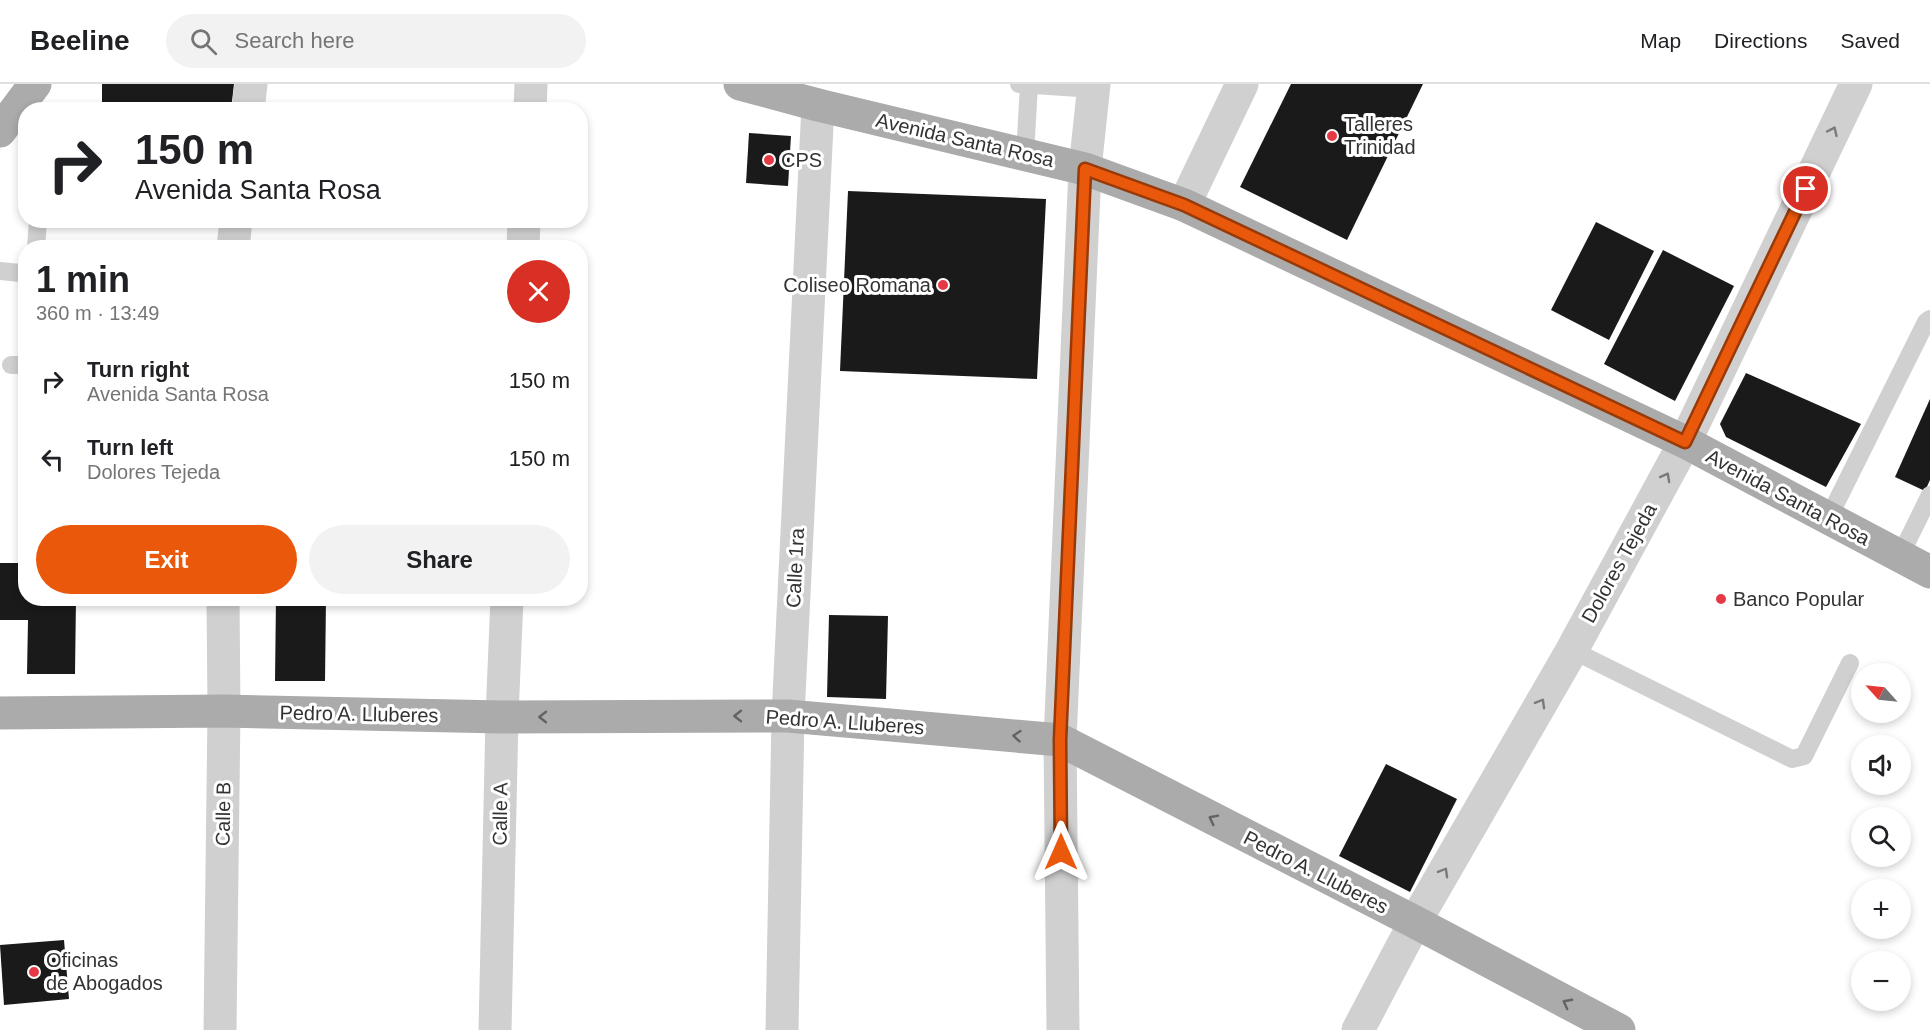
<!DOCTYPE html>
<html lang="en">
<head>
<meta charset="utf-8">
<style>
	body { margin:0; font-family:Arial,sans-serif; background:#f2f2f2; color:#202124; height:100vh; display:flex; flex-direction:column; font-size:22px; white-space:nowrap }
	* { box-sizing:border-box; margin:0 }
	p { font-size:20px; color:#757577 }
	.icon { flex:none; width:33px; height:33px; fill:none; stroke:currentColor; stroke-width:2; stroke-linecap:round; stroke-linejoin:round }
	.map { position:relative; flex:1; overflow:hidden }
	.panel { position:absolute; left:18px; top:156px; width:570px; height:366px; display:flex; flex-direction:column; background:#fff; border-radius:24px; box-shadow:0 3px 9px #0003 }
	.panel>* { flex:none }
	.guide { position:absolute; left:18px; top:18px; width:570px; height:126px; border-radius:24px; box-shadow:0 3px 9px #0003; background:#fff; color:#202124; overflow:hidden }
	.needle { width:39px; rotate:297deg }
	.buttons { position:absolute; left:1851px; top:579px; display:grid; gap:12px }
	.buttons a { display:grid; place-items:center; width:60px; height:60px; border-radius:50%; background:#fff; box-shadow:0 3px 9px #0003; font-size:30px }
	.pin { position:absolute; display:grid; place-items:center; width:51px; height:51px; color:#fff; margin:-26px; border:3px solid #fff; border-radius:50%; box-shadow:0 2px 6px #0007 }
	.me { position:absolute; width:66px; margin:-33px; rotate:0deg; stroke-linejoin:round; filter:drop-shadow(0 0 4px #0008) }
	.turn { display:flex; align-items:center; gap:21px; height:126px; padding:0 18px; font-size:27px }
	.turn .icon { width:78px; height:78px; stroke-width:2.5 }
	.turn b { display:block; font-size:42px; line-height:51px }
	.round { display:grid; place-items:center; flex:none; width:63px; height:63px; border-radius:32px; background:#f2f2f2 }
	.summary { display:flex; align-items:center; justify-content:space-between; height:102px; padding:0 18px }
	h1 { font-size:36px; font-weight:600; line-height:45px }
	.button { display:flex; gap:12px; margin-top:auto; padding:12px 18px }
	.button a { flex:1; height:69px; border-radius:36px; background:#ea580c; color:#fff; font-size:24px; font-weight:600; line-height:69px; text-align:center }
	.button a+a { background:#f2f2f2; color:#202124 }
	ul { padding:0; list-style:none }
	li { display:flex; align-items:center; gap:18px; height:78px; padding:0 18px }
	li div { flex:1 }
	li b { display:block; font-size:22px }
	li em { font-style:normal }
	header { display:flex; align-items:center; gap:36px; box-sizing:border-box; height:84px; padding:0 30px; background:#fff; border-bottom:2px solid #e0e0e0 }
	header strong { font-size:28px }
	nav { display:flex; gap:33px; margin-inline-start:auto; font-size:21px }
	.search { width:420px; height:54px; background:#f2f2f2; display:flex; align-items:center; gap:15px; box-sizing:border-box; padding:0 21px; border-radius:33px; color:#757577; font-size:22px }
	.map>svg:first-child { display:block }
	.building { fill:#1a1a1a }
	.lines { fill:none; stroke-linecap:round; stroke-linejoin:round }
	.service { stroke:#d0d0d0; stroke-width:18 }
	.minor { stroke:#d0d0d0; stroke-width:33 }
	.primary { stroke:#ababab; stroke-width:33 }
	.oneway { stroke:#7a7a7a }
	.oneway2 { stroke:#636363 }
	.route-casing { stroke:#983908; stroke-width:15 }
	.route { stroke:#ea580c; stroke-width:10 }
	.poi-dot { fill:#e63946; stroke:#fff; stroke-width:2 }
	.labels { text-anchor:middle; stroke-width:6; stroke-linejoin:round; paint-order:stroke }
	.poi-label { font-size:20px; fill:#333; stroke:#fff; text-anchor:start }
	.street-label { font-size:20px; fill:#333; stroke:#fff }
</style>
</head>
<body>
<header>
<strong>Beeline</strong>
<div class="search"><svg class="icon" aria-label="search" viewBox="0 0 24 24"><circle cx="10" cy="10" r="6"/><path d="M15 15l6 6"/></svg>Search here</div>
<nav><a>Map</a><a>Directions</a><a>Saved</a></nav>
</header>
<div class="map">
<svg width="1930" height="946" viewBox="0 0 1930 946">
	<rect width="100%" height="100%" fill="#fff"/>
	<g class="building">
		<path d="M102 0H234L231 26H102Z"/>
		<path d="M1291 0H1423L1347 156 1240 103Z"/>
		<path d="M749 49 791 52 788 102 746 99Z"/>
		<path d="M848 107 1046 115 1037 295 840 287Z"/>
		<path d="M1596 138 1654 167 1609 256 1551 226Z"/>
		<path d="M1663 166 1734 202 1675 317 1604 280Z"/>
		<path d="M1746 289 1861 340 1826 403 1726 353 1720 340Z"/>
		<path d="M1930 315V396L1925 407 1895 393Z"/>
		<path d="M0 479H26V514H76L75 590H27L28 536H0Z"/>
		<path d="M276 514H326L325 597H275Z"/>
		<path d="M829 531 888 532 886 615 827 613Z"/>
		<path d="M1386 680 1457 715 1410 808 1339 772Z"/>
		<path d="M64 856 69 915 4 921 0 861Z"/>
	</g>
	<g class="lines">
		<g class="service">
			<path d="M1019 0 1094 5"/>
			<path d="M1025 71 1029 1"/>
			<path d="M36 164 38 136"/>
			<path d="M0 187 20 189 26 186"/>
			<path d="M11 281H26"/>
			<path d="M1828 435 1926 238 1930 235"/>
			<path d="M1900 472 1930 411"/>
			<path d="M1572 566 1792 675 1804 672 1850 579"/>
		</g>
		<g class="minor">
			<path d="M248 26 251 0"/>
			<path d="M530 26 531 0"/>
			<path d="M1184 121 1242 0"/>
			<path d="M233 164 236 136"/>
			<path d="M523 164 524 136"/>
			<path d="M220 946 224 627 223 514"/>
			<path d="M495 946 502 633 507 514"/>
			<path d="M782 946 788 632 818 21"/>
			<path d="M1063 946 1060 656 1085 85 1094 0"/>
			<path d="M1358 946 1415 838 1572 566 1685 358 1856 0"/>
		</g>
		<g class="primary">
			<path d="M740 0 818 21 1085 85 1184 121 1685 358 1930 488"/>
			<path d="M0 47 35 0"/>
			<path d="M0 629 224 627 502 633 788 632 1060 656 1415 838 1619 946"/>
		</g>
	</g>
	<defs><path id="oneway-chevron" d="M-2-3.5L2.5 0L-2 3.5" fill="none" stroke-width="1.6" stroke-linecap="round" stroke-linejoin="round" transform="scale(1.5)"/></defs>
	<g class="oneway">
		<use href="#oneway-chevron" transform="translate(1833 47) rotate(-65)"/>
		<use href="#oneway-chevron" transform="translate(1666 393) rotate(-61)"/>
		<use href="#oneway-chevron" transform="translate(1541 619) rotate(-60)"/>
		<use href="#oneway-chevron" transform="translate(1444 788) rotate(-60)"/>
	</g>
	<g class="oneway2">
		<use href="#oneway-chevron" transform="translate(738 632) rotate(180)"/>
		<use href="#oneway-chevron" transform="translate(543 633) rotate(180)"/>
		<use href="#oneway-chevron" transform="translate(1017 652) rotate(-175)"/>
		<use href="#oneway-chevron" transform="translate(1213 735) rotate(-153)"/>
		<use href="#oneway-chevron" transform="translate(1567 919) rotate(-152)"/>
	</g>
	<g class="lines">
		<defs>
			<path id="route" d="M1061 768 1060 656 1085 85 1184 121 1685 358 1806 105"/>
		</defs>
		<use href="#route" class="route-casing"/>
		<use href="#route" class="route"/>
	</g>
	<g class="poi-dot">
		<circle cx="1332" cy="52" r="6"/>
		<circle cx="769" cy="76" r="6"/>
		<circle cx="943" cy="201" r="6"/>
		<circle cx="1721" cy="515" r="6"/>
		<circle cx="34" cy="888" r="6"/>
	</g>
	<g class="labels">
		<g class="poi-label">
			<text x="1344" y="47">Talleres<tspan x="1344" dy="23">Trinidad</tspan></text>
			<text x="781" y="83">CPS</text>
			<text x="931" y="208" text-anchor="end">Coliseo Romana</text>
			<text x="1733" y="522">Banco Popular</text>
			<text x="46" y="883">Oficinas<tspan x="46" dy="23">de Abogados</tspan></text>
		</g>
		<g class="street-label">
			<text transform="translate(965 56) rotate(13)" y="7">Avenida Santa Rosa</text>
			<text transform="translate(1788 413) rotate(28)" y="7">Avenida Santa Rosa</text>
			<text transform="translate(1619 479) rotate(-61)" y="7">Dolores Tejeda</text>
			<text transform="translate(795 484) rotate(-87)" y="7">Calle 1ra</text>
			<text transform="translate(359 630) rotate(1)" y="7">Pedro A. Lluberes</text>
			<text transform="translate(845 638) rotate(4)" y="7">Pedro A. Lluberes</text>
			<text transform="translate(223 730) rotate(-89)" y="7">Calle B</text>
			<text transform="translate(500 730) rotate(-89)" y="7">Calle A</text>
			<text transform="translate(1316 788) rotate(27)" y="7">Pedro A. Lluberes</text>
		</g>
	</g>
</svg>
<div class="buttons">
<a><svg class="needle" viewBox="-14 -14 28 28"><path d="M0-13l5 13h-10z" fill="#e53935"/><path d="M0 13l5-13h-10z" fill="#757577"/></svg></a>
<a><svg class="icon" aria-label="sound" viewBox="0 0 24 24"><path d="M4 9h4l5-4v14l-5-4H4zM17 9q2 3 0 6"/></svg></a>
<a><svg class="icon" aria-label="search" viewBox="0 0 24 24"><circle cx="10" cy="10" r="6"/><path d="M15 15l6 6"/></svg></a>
<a>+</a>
<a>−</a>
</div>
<div class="pin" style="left:1806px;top:105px;background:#d93025"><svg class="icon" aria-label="arrive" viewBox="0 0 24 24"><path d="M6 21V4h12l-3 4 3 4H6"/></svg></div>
<svg class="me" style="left:1061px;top:768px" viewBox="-20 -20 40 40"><path d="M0-17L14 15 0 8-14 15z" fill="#ea580c" stroke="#fff" stroke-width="4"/></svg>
<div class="guide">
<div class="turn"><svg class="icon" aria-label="right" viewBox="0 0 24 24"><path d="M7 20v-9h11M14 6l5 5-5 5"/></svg><div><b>150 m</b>Avenida Santa Rosa</div></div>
</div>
<section class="panel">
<div class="summary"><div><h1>1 min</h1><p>360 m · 13:49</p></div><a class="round" style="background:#d93025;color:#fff"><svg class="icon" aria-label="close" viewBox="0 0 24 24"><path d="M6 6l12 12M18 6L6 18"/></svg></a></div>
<ul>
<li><svg class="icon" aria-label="right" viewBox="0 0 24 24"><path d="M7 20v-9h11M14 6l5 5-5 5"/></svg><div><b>Turn right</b><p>Avenida Santa Rosa</p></div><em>150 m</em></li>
<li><svg class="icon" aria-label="left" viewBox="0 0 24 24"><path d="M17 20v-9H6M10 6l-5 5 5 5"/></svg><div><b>Turn left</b><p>Dolores Tejeda</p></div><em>150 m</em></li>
</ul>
<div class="button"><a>Exit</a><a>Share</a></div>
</section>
</div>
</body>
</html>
